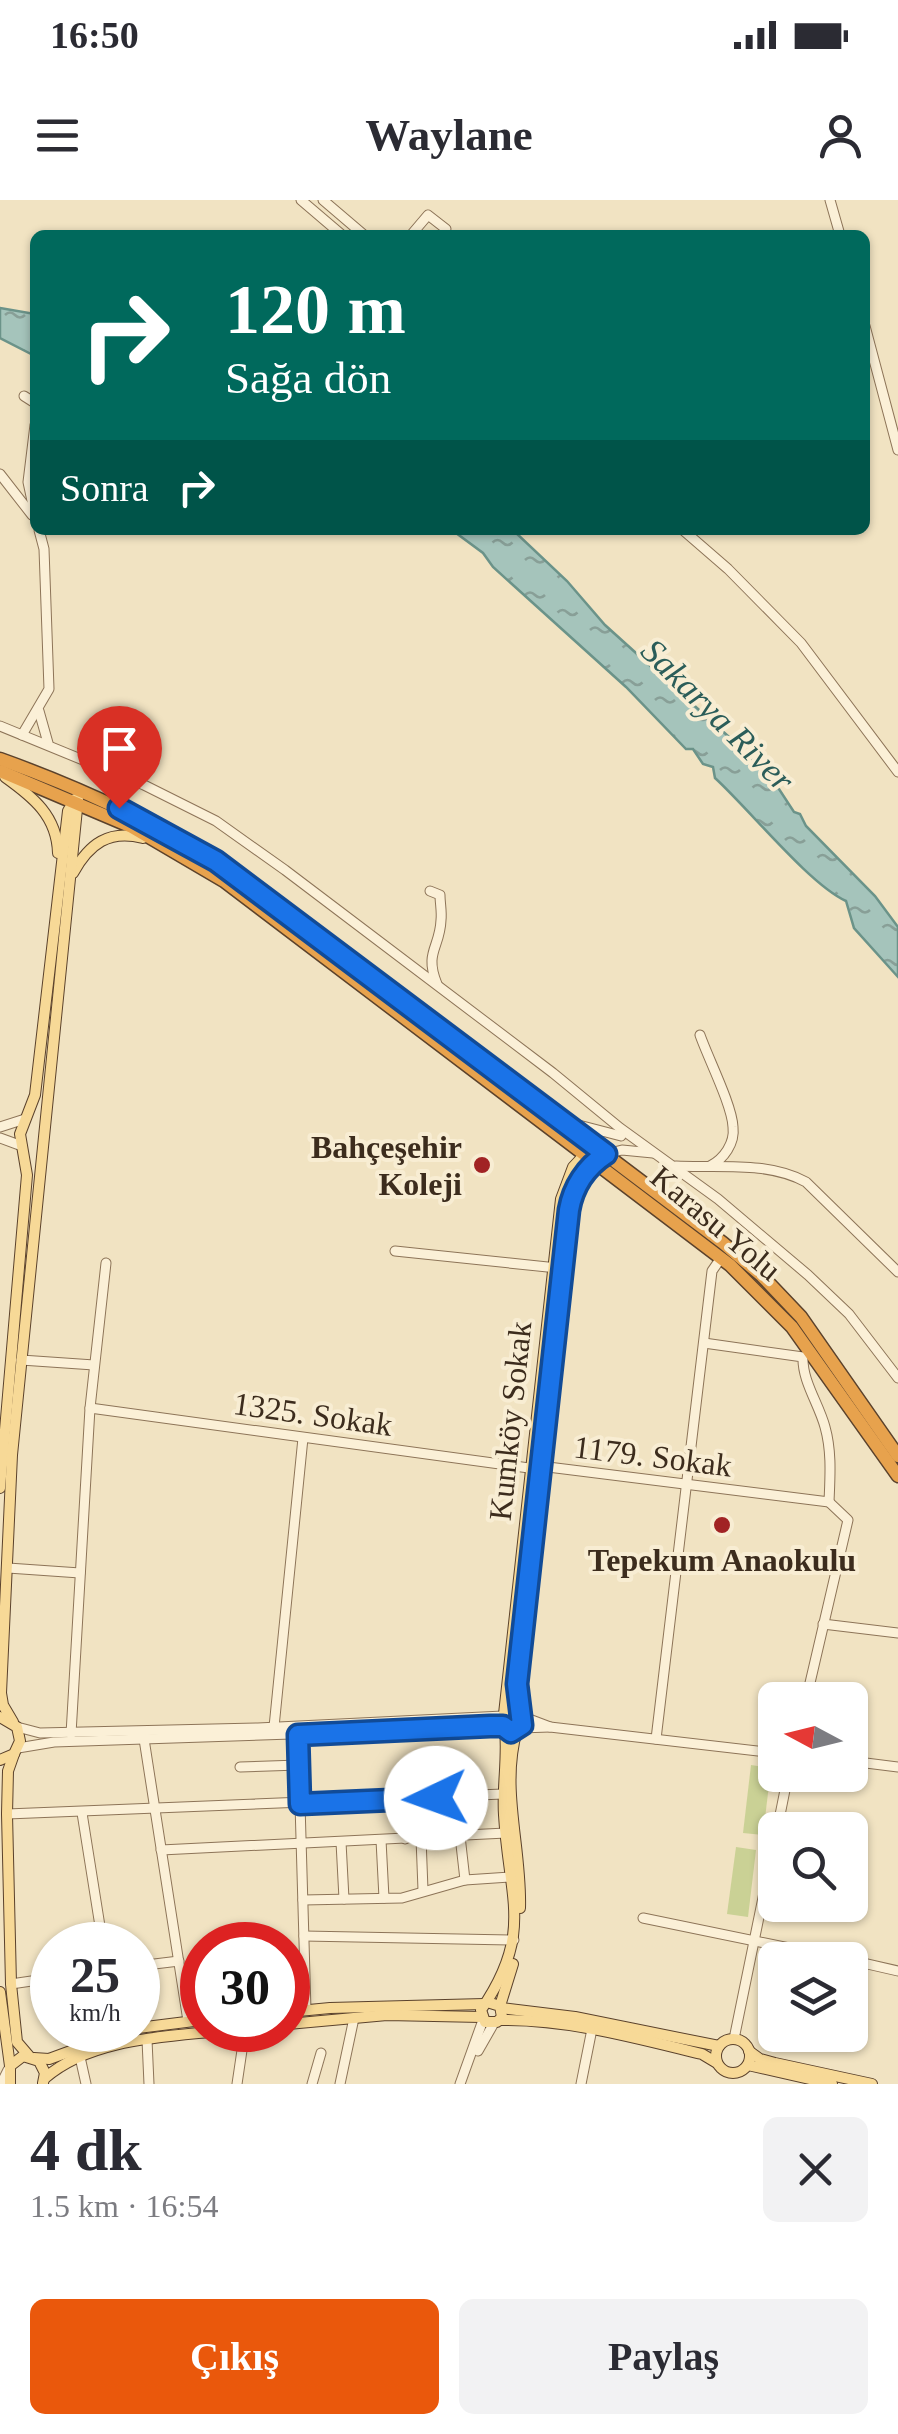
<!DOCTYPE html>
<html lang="tr">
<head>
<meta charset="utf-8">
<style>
	body { margin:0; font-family:"Times New Roman",serif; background:#f2f2f3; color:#2b2b33; height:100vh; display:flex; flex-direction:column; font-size:38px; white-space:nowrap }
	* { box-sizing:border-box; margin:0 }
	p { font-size:32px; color:#7c7c81 }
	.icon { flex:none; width:55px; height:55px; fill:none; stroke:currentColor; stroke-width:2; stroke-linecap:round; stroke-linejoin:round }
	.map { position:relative; height:1884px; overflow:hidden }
	.panel { display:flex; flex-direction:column; background:#fff; flex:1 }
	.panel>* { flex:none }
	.banner { position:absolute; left:30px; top:30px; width:840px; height:305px; border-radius:15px; box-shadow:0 2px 8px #0004; background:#00695c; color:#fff; overflow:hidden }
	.needle { width:65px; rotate:277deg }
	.buttons { position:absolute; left:758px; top:1482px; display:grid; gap:20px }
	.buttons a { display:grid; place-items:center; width:110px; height:110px; border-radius:15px; background:#fff; box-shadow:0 2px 8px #0004; font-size:50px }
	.speed { position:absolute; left:30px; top:1722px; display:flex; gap:20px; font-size:50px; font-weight:700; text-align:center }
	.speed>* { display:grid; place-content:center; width:130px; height:130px; border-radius:50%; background:#fff; box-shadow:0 2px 8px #0004; line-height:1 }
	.speed small { font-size:25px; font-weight:400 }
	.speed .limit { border:15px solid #d22; background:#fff; color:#111 }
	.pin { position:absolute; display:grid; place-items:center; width:85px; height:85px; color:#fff; margin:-102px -42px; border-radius:50% 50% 50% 0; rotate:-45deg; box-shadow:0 0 10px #0007 }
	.pin .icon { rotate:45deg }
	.me { position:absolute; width:110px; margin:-55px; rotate:267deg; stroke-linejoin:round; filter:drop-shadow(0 0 8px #0008) }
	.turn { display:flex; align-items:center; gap:35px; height:210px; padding:0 30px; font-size:45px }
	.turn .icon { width:130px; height:130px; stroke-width:2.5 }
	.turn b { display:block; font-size:70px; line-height:85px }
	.then { display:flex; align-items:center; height:95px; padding:0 30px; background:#0003; gap:20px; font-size:38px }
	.round { display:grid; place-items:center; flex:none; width:105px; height:105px; border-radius:15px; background:#f2f2f3 }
	.summary { display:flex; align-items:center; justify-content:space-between; height:170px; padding:0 30px }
	h1 { font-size:60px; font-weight:700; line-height:75px }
	.cta { display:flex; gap:20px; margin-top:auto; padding:20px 30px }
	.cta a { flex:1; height:115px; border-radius:15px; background:#ea580c; color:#fff; font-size:40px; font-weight:700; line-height:115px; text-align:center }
	.cta a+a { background:#f2f2f3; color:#2b2b33 }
	.status { display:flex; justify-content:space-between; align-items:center; height:70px; padding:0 50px; background:#fff; direction:ltr }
	.status svg { height:28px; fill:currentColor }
	header { display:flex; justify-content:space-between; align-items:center; height:130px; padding:0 30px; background:#fff; font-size:45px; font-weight:700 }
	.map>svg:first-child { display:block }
	.pitch { fill:#cad195 }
	.water { fill:url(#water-ripples); stroke:#6b9389; stroke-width:2.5 }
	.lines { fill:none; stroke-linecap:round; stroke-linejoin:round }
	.minor-casing { stroke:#8d7458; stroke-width:11 }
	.major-casing { stroke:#5b422c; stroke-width:12 }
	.highway-casing { stroke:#5b422c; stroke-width:15 }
	.minor { stroke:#fbf0d7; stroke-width:9 }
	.major { stroke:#f7d997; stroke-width:10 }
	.highway { stroke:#e7a24d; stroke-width:12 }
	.route-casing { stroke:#114b97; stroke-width:25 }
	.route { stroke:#1a73e8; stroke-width:18 }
	.poi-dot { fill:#a12324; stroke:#f8edd3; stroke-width:4 }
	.labels { text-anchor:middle; stroke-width:8; stroke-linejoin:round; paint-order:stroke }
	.poi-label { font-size:32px; font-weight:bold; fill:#3c2c1d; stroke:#f8edd3; text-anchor:end }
	.street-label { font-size:32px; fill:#3c2c1d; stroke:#f8edd3 }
	.water-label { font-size:35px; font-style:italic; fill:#2b5d59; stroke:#f8edd3 }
</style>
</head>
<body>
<div class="status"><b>16:50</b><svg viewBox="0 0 49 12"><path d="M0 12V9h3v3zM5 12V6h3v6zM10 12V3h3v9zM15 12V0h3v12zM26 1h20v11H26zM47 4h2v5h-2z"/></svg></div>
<header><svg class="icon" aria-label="menu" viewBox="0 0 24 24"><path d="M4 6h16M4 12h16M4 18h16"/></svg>Waylane<svg class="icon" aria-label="person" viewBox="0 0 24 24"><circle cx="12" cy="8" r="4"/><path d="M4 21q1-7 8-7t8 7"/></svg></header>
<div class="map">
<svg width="898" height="1884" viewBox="0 0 898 1884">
	<defs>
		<pattern id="water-ripples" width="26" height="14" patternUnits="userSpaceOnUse" patternTransform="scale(2.5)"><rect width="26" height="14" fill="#a5c4bb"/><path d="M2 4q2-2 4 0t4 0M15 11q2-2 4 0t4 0" fill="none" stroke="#889f97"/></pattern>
	</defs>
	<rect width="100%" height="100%" fill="#f1e3c2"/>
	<g class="pitch">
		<path d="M751 1565 771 1568 763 1635 743 1633Z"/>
		<path d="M736 1647 756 1650 748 1717 727 1714Z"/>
	</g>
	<g class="water">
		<path d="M0 108 35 114V156L0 138Z"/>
		<path d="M452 330 514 331 567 381 605 425 739 546 779 589 794 612 800 614 806 626 875 696 898 727V777L854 728 846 701C809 684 750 610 715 578L713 567 703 564 693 549H686L626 487 493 367 483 353Z"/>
	</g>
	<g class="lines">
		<defs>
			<g id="minor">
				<path d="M301 0 342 35"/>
				<path d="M323 0 364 35"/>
				<path d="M830 0 840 35"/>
				<path d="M411 35 428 15 446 29"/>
				<path d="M865 126 898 250"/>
				<path d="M24 196 35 203"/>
				<path d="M35 225 28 282 35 315"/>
				<path d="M0 274 32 315"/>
				<path d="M683 330 728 369 801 443 898 572"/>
				<path d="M39 511 48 543"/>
				<path d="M0 526 144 585 216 621 285 670 553 873 620 928 718 999 808 1075 849 1114 898 1178"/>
				<path d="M22 535 49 489 44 349 39 330"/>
				<path d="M430 691 440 695C440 703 442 712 441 720 440 748 424 752 437 784"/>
				<path d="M700 835C708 858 732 905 733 927 735 943 724 959 710 966"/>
				<path d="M571 923 621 936"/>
				<path d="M0 927 25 919"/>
				<path d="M0 938 22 946"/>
				<path d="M606 954 622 950 653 953"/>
				<path d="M676 966C718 968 768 961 806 982L898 1072"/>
				<path d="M395 1051 557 1068"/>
				<path d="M21 1160 94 1165"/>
				<path d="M90 1208 529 1268"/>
				<path d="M540 1266 829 1302C830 1277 832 1252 825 1227 819 1204 802 1181 803 1157L704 1143"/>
				<path d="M8 1368 80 1373"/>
				<path d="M823 1424 898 1433"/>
				<path d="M806 1500 848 1320 829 1302"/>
				<path d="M17 1527 40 1533 258 1528 503 1516"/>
				<path d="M274 1527 303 1238"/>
				<path d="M550 1527 775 1553"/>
				<path d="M520 1528 550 1527 521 1516"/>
				<path d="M71 1534 90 1208 106 1063"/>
				<path d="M298 1535 306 1810"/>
				<path d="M144 1539 188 1821"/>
				<path d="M656 1539 712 1071 721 1058"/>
				<path d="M18 1548 54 1542 503 1527"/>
				<path d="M850 1561 898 1567"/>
				<path d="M240 1567 299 1565"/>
				<path d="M403 1599 405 1639"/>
				<path d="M82 1613 103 1745"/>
				<path d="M7 1614 503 1594"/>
				<path d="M777 1630 788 1575"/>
				<path d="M460 1636 465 1680"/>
				<path d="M421 1638 423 1690"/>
				<path d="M381 1640 384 1698"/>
				<path d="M341 1642 344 1699"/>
				<path d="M161 1650 506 1633"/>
				<path d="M303 1700 402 1698 465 1680 511 1677"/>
				<path d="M643 1718 848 1760"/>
				<path d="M304 1736 514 1740"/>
				<path d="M850 1760 898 1771"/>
				<path d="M138 1766 179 1761"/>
				<path d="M11 1784 52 1778"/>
				<path d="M734 1839 775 1639"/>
				<path d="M147 1840 149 1884"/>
				<path d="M478 1851 494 1823"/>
				<path d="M80 1857 86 1884"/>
				<path d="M1 1884 8 1870"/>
				<path d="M237 1884 245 1830"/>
				<path d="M312 1884 321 1853"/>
				<path d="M340 1884 354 1818"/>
				<path d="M460 1884 483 1820"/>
				<path d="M581 1884 592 1829"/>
			</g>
			<g id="major">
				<path d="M5 577C33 597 57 616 58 653"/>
				<path d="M73 673C89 644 109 629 143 638"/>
				<path d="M0 1288 27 975 20 934 35 895 68 611 75 599"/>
				<path d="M504 1514 561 999 573 967 587 952"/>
				<path d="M520 1515 517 1484 569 1010 574 991 599 959"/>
				<path d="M0 1517 17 1527 20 1541 14 1554 0 1560"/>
				<path d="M13 1522 3 1505 1 1493 12 1255 78 599"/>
				<path d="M517 1530C500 1588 522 1649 520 1708"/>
				<path d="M14 1554 8 1571 7 1614 11 1784 17 1842 29 1856"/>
				<path d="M0 1792 10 1866"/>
				<path d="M487 1802 500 1806 502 1817 497 1822H485L481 1810C534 1733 509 1700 504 1615 502 1587 508 1558 505 1529"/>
				<path d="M500 1806 513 1764"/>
				<path d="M501 1808 575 1817 719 1846"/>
				<path d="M288 1812 330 1808 484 1804"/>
				<path d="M500 1820C568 1819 636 1838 702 1854L717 1863"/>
				<path d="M288 1824 387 1815 481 1817"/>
				<path d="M138 1828 202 1820"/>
				<circle cx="733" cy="1856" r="17"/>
				<path d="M749 1851 760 1859 775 1863 872 1884"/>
				<path d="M34 1858 49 1859 128 1830"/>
				<path d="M748 1865 832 1884"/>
				<path d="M45 1878C92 1837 169 1837 229 1830"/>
				<path d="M10 1884V1866L23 1856 39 1861 45 1873 43 1883"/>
			</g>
			<g id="highway">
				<path d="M0 559C75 586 148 619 217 661L723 1043 762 1076 801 1117 898 1256"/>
				<path d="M0 571 132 627 224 681 730 1065 792 1127 898 1276"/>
			</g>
		</defs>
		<use href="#minor" class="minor-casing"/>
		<use href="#major" class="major-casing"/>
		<use href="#highway" class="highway-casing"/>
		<use href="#minor" class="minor"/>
		<use href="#major" class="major"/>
		<use href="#highway" class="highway"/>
	</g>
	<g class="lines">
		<defs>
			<path id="route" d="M119 608 216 661 606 954C586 967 573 987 569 1010L517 1484 522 1525 511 1532 503 1526H490L298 1535 300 1604 436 1598"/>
		</defs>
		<use href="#route" class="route-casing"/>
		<use href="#route" class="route"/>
	</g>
	<g class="poi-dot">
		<circle cx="482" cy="965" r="10"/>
		<circle cx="722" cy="1325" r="10"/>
	</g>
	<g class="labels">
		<g class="poi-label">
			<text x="462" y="958">Bahçeşehir<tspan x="462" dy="37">Koleji</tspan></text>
			<text x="722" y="1371" text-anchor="middle">Tepekum Anaokulu</text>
		</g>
		<g class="street-label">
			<text transform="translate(716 1023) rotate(40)" y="11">Karasu Yolu</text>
			<text transform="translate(313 1214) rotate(8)" y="11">1325. Sokak</text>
			<text transform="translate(510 1221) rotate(-84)" y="11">Kumköy Sokak</text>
			<text transform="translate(653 1256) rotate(7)" y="11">1179. Sokak</text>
		</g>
		<g class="water-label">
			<text transform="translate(718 515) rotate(45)" y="12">Sakarya River</text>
		</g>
	</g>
</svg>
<div class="buttons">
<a><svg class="needle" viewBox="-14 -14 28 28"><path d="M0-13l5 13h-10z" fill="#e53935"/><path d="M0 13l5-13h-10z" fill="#7c7c81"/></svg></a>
<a><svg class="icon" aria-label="search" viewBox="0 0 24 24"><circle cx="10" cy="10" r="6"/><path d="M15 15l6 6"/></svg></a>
<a><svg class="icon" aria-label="layers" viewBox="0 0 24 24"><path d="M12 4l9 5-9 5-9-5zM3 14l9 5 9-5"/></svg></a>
</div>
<div class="speed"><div>25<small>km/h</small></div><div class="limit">30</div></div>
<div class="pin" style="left:119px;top:608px;background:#d93025"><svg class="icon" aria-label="arrive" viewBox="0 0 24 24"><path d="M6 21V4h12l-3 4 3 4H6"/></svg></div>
<svg class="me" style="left:436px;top:1598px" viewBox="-20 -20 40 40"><circle r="19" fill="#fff"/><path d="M0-13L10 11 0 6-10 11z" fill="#1a73e8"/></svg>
<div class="banner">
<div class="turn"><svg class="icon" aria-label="right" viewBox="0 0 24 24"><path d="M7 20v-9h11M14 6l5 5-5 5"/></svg><div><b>120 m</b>Sağa dön</div></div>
<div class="then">Sonra<svg class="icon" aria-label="right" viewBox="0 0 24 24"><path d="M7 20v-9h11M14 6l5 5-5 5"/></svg></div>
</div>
</div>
<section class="panel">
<div class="summary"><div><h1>4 dk</h1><p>1.5 km · 16:54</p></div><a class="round"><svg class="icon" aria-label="close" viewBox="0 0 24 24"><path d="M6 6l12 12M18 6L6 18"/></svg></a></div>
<div class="cta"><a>Çıkış</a><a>Paylaş</a></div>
</section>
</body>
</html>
